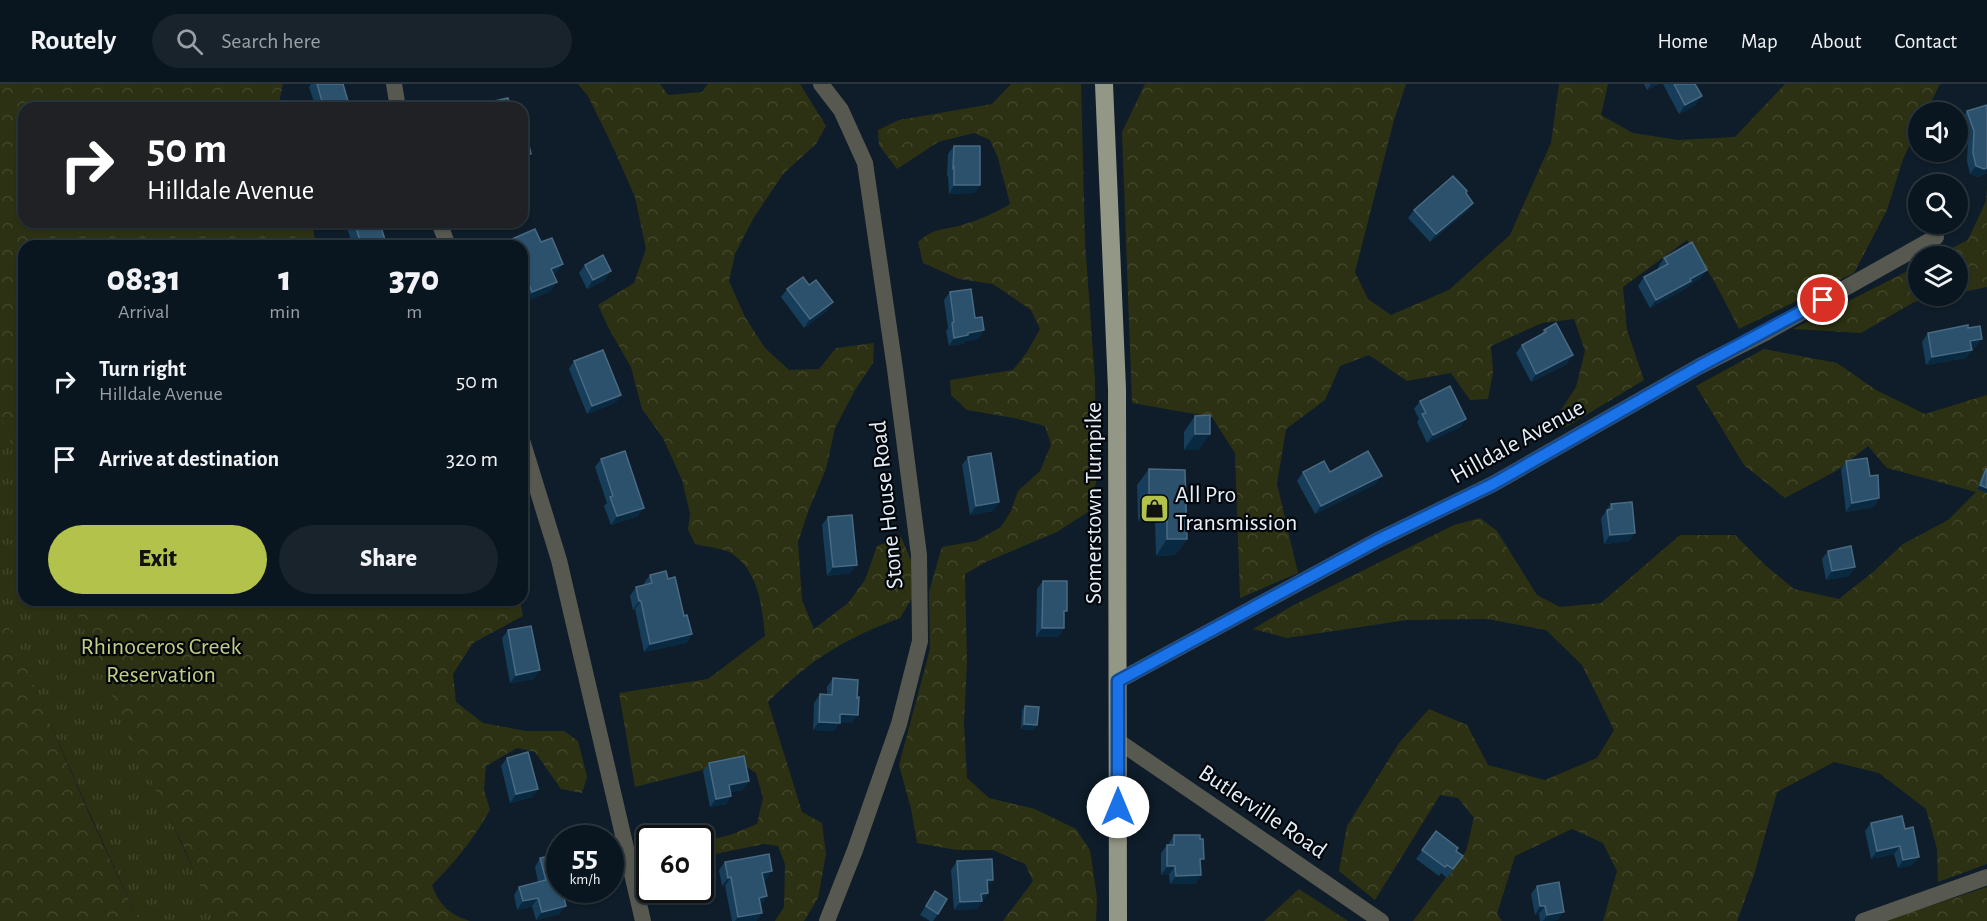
<!DOCTYPE html>
<html lang="en">
<head>
<meta charset="utf-8">
<style>
	body { margin:0; font-family:"Alegreya Sans",sans-serif; background:#18232c; color:#f1f3f6; height:100vh; display:flex; flex-direction:column; font-size:22px; white-space:nowrap }
	* { box-sizing:border-box; margin:0 }
	p { font-size:20px; color:#999fa4 }
	.icon { flex:none; width:33px; height:33px; fill:none; stroke:currentColor; stroke-width:2; stroke-linecap:round; stroke-linejoin:round }
	.map { position:relative; flex:1; overflow:hidden }
	.drawer { position:absolute; left:18px; top:156px; width:510px; height:366px; display:flex; flex-direction:column; background:#0a161f; border-radius:18px; box-shadow:0 2px 4px #0004,0 0 0 2px #2a353d }
	.drawer>* { flex:none }
	.banner { position:absolute; left:18px; top:18px; width:510px; height:126px; border-radius:18px; box-shadow:0 2px 4px #0004,0 0 0 2px #2a353d; background:#202124; color:#fff; overflow:hidden }
	.controls { position:absolute; left:1908px; top:18px; display:grid; gap:12px }
	.controls a { display:grid; place-items:center; width:60px; height:60px; border-radius:50%; background:#0a161f; box-shadow:0 2px 4px #0004,0 0 0 2px #2a353d; font-size:30px }
	.speed { position:absolute; left:546px; top:741px; display:flex; gap:12px; font-size:30px; font-weight:700; text-align:center }
	.speed>* { display:grid; place-content:center; width:78px; height:78px; border-radius:50%; background:#0a161f; box-shadow:0 2px 4px #0004,0 0 0 2px #2a353d; line-height:1 }
	.speed small { font-size:15px; font-weight:400 }
	.speed .limit { border:3px solid #111; border-radius:9px; background:#fff; color:#111 }
	.pin { position:absolute; display:grid; place-items:center; width:51px; height:51px; color:#fff; margin:-26px; border:3px solid #fff; border-radius:50%; box-shadow:0 2px 6px #0007 }
	.me { position:absolute; width:66px; margin:-33px; rotate:0deg; stroke-linejoin:round; filter:drop-shadow(0 0 4px #0008) }
	.turn { display:flex; align-items:center; gap:21px; height:126px; padding:0 30px; font-size:27px }
	.turn .icon { width:78px; height:78px; stroke-width:2.5 }
	.turn b { display:block; font-size:42px; line-height:51px }
	.eta { display:flex; justify-content:space-evenly; align-items:center; height:102px; text-align:center }
	.eta b { font-size:36px; font-weight:800; line-height:42px }
	.button { display:flex; gap:12px; margin-top:auto; padding:12px 30px }
	.button a { flex:1; height:69px; border-radius:36px; background:#b3c24b; color:#111; font-size:24px; font-weight:800; line-height:69px; text-align:center }
	.button a+a { background:#18232c; color:#f1f3f6 }
	ul { padding:0; list-style:none }
	li { display:flex; align-items:center; gap:18px; height:78px; padding:0 30px }
	li div { flex:1 }
	li b { display:block; font-size:22px }
	li em { font-style:normal }
	header { display:flex; align-items:center; gap:36px; box-sizing:border-box; height:84px; padding:0 30px; background:#0a161f; border-bottom:2px solid #2a353d }
	header strong { font-size:28px }
	nav { display:flex; gap:33px; margin-inline-start:auto; font-size:21px }
	.search { width:420px; height:54px; background:#18232c; display:flex; align-items:center; gap:15px; box-sizing:border-box; padding:0 21px; border-radius:33px; color:#999fa4; font-size:22px }
	.map>svg:first-child { display:block }
	.grass { fill:url(#grass-tufts) }
	.forest { fill:url(#forest-crowns) }
	.lines { fill:none; stroke-linecap:round; stroke-linejoin:round }
	.minor { stroke:#575950; stroke-width:16 }
	.major { stroke:#939785; stroke-width:18 }
	.wall { fill:#163e5b }
	.shaded-wall { fill:#092940 }
	.building { fill:#2c516c; stroke:#496a82; stroke-width:1.5 }
	.route-casing { stroke:#114b97; stroke-width:15 }
	.route { stroke:#1a73e8; stroke-width:10 }
	.labels { text-anchor:middle; stroke-width:4.5; stroke-linejoin:round; paint-order:stroke }
	.street-label { font-size:24px; fill:#e5eff8; stroke:#03070c }
	.poi-label { font-size:24px; fill:#e5eff8; stroke:#03070c; text-anchor:start }
	.park-label { font-size:24px; fill:#c2ce82; stroke:#03070c }
</style>
</head>
<body>
<header>
<strong>Routely</strong>
<div class="search"><svg class="icon" aria-label="search" viewBox="0 0 24 24"><circle cx="10" cy="10" r="6"/><path d="M15 15l6 6"/></svg>Search here</div>
<nav><a>Home</a><a>Map</a><a>About</a><a>Contact</a></nav>
</header>
<div class="map">
<svg width="1987" height="837" viewBox="0 0 1987 837">
	<defs>
		<pattern id="grass-tufts" width="24" height="20" patternUnits="userSpaceOnUse" patternTransform="scale(1.5)"><rect width="24" height="20" fill="#2d3113"/><path d="M3 7l-1-3M5 7V3M7 7l1-3M15 17l-1-3M17 17v-4M19 17l1-3" fill="none" stroke="#41452a"/></pattern>
		<pattern id="forest-crowns" width="20" height="18" patternUnits="userSpaceOnUse" patternTransform="scale(1.5)"><rect width="20" height="18" fill="#2d3113"/><path d="M2 6a3 3 0 1 1 6 0M12 15a3 3 0 1 1 6 0" fill="none" stroke="#41452a"/></pattern>
	</defs>
	<rect width="100%" height="100%" fill="#0e1d29"/>
	<path class="grass" d="M0 0H139L24 24V138H186L24 162V516H201L117 616 216 837H139L90 730 0 525Z"/>
	<g class="forest">
		<path d="M4 0H283L279 18 281 24H24V138H312L316 162H24V393L0 330V7Z"/>
		<path d="M578 0H660L668 11 702 8 708 0H800L826 42 816 60 783 90 753 135 735 170 729 197 745 233 765 264 789 286 819 285 836 264 874 259 873 279 855 306 835 344 826 385 809 425 798 458 802 516 814 545 848 519 865 496 877 462 901 453 911 476 912 514 900 534C844 555 811 575 768 618L802 728 822 739 826 770 818 814 804 837H775L784 823 785 780 778 762 764 760 701 773V758L730 751 757 740 763 714 756 689 738 677 635 703 619 609 708 595 765 552C762 522 759 487 731 469 722 464 706 463 695 460L688 446 690 430 682 396 663 354 642 325 631 283 609 245 598 221 634 199 646 165 635 113 613 63 588 12Z"/>
		<path d="M1011 0H1081L1085 158 1095 296 1096 398 1088 428 1057 448 988 477 965 490 967 579 964 639 967 694 989 714 1035 725 1076 745 1090 766 1097 814 1096 837H1003L1033 797 1025 780 993 766H957L917 759 911 725 899 681 930 565 929 508 942 463 976 457 1001 443 1011 427 1018 407 1040 387 1051 361 1045 342 1014 334 967 326 951 311 950 296 1013 286 1027 268 1040 245 1031 226 993 200 959 195 923 179 918 158C935 143 942 147 962 141 979 136 995 129 1010 120L998 74 990 56 974 49 938 58 897 85 879 61 878 46 899 36 992 20Z"/>
		<path d="M1145 0H1406L1394 36 1355 188 1368 215 1391 231 1449 206 1510 151 1551 59 1559 0H1608L1601 31 1633 49 1678 56 1735 53 1785 0H1940L1926 28H1918V44L1903 75 1887 126 1854 189 1739 245 1713 195 1687 156 1623 203 1627 246 1644 296 1566 343 1552 340 1576 303 1585 267 1574 235 1542 239 1491 262 1493 288 1488 315 1470 316 1451 289 1407 297 1369 271 1340 282 1325 316 1286 345 1277 400 1298 489 1240 514 1235 369 1212 333 1132 319 1122 48Z"/>
		<path d="M1987 103V203L1958 209V172H1936L1968 156 1986 117Z"/>
		<path d="M1918 182V212H1945L1914 218 1861 249 1793 245Z"/>
		<path d="M1764 265 1837 279 1876 306 1925 330 1987 311V780L1938 798 1937 765 1926 725 1879 689 1834 678 1777 708 1754 791 1737 837H1603L1617 787 1603 759 1572 745 1515 772 1497 830 1502 837H1413L1466 767 1474 734 1458 714 1440 711 1375 816 1339 787 1347 742 1399 659 1429 625 1467 641 1488 681 1545 696 1597 674 1614 646 1582 581 1546 546 1487 535 1407 536 1287 554 1253 545 1290 523 1454 441 1480 434 1497 447 1537 511 1560 523 1601 519 1680 451H1735L1765 481 1794 505 1839 515 1873 488 1903 460 1948 436 1976 408 1887 384 1868 362 1836 387 1785 414 1744 381 1696 302Z"/>
		<path d="M72 516H424L428 519 473 521 490 516H520L523 532 473 559 453 590 456 618 483 639 526 647H564L578 657 587 693 582 709 561 705 535 668 517 664 486 682 484 706 490 726C472 757 457 776 432 801 439 821 450 831 470 837H215L181 757 127 647Z"/>
		<path d="M0 523 90 732 139 837H0Z"/>
		<path d="M1987 803V837H1883Z"/>
		<path d="M1299 805 1348 837H1264Z"/>
	</g>
	<g class="lines">
		<g class="minor">
			<path d="M394 0 398 24"/>
			<path d="M821 0 841 26 865 79 895 285 919 471 920 557 899 640 855 766 827 837"/>
			<path d="M439 138 448 162"/>
			<path d="M522 356 559 476 643 837"/>
			<path d="M1118 597 1378 456 1493 400 1700 282 1767 248 1936 153"/>
			<path d="M1118 657 1381 837"/>
			<path d="M1863 837 1987 793"/>
		</g>
		<path class="major" d="M1104 0 1117 305 1118 837"/>
	</g>
	<g class="wall">
		<path d="M311 0H343L350 24H316L309 3Z"/>
		<path d="M1644 0H1659L1647 6Z"/>
		<path d="M1663 0H1695L1696 21 1679 30Z"/>
		<path d="M490 18 511 24H486Z"/>
		<path d="M1987 21V89L1978 93 1970 90 1967 77 1968 56 1961 35 1967 27Z"/>
		<path d="M954 62 980 101 974 109 949 110 948 92H947L948 70Z"/>
		<path d="M1473 119 1467 127 1430 158 1408 134 1414 126Z"/>
		<path d="M345 138H384L385 141 382 146 384 162H353Z"/>
		<path d="M512 155 541 158 557 188 553 190 551 207 526 217 522 205V162H506Z"/>
		<path d="M1664 174 1701 194 1688 202 1685 205 1650 224 1638 202 1644 193 1659 185 1658 183Z"/>
		<path d="M585 181 605 196 587 205 579 189Z"/>
		<path d="M787 205 827 227 804 244 781 213Z"/>
		<path d="M950 208 975 234 984 246 978 255 965 257 963 260 949 262 946 247 948 244 944 216Z"/>
		<path d="M1968 244 1976 263 1972 264V266L1966 274 1926 281 1922 258 1928 249Z"/>
		<path d="M1544 246 1567 280 1531 298 1516 269 1522 261 1541 250Z"/>
		<path d="M574 277 621 311 615 319 587 330 569 285Z"/>
		<path d="M1420 317 1466 335 1460 343 1427 359 1417 338 1419 335 1414 325Z"/>
		<path d="M1195 332 1210 350 1198 366H1184V348Z"/>
		<path d="M968 373 999 418 993 427 970 431 962 381Z"/>
		<path d="M601 375 638 432 611 441 604 422 607 419 595 383Z"/>
		<path d="M1846 377 1870 392 1879 414 1874 423 1846 428 1841 385Z"/>
		<path d="M1149 385 1187 455 1175 471 1156 472 1155 437H1138L1137 401Z"/>
		<path d="M1986 385 1987 409 1977 405 1983 389Z"/>
		<path d="M1303 388H1330L1376 400 1315 430 1297 397Z"/>
		<path d="M1611 420 1630 457 1604 460 1601 434Z"/>
		<path d="M828 433 851 489 827 492 822 441Z"/>
		<path d="M1828 467 1855 483 1849 492 1826 496 1822 475Z"/>
		<path d="M650 491 668 495 692 550 686 559 644 568 635 525 633 526 630 512 636 503 645 501 644 499Z"/>
		<path d="M1043 497 1064 531V544L1058 553H1036L1037 505Z"/>
		<path d="M508 546 534 595 510 599 502 554Z"/>
		<path d="M833 594 852 639 840 638 834 647 813 646 814 619 820 610H827V603Z"/>
		<path d="M1025 622 1037 641 1034 646 1021 645 1022 626Z"/>
		<path d="M507 674 538 705 532 713 510 719 501 682Z"/>
		<path d="M709 679 743 706 731 708V712L726 720 710 723 703 687Z"/>
		<path d="M1902 732 1913 781 1898 784 1894 770 1871 775 1865 747 1871 739Z"/>
		<path d="M1436 747 1456 767 1463 772 1447 794 1441 789 1439 792 1416 775Z"/>
		<path d="M1174 751 1200 780 1201 791 1195 800H1170L1169 791H1161V769L1167 761H1168Z"/>
		<path d="M540 774 560 830 536 836 532 822 517 826 514 811 519 803 538 798 535 783Z"/>
		<path d="M957 777 988 809 976 825 954 826 951 786Z"/>
		<path d="M725 778 766 796H764L761 821 762 829 756 837H732L725 802H722L719 786Z"/>
		<path d="M1537 802 1558 836 1540 837 1539 830 1535 831 1531 810Z"/>
		<path d="M935 807 938 830 933 837H930L920 831Z"/>
	</g>
	<g class="shaded-wall">
		<path d="M1651 0H1659L1647 6Z"/>
		<path d="M1702 12 1696 21 1679 30 1685 21Z"/>
		<path d="M531 70 525 78 522 79V72Z"/>
		<path d="M1976 82 1987 84V89L1978 93 1970 90Z"/>
		<path d="M954 101H980L974 109 949 110Z"/>
		<path d="M1473 119 1467 127 1430 158 1436 150Z"/>
		<path d="M563 180 557 188 545 193 551 185Z"/>
		<path d="M1707 186 1701 194 1688 202 1685 205 1650 224 1656 216Z"/>
		<path d="M611 187 605 196 587 205 593 196Z"/>
		<path d="M557 198 551 207 526 217 532 208Z"/>
		<path d="M833 218 827 227 804 244 810 235Z"/>
		<path d="M984 246 978 255 965 257 963 260 949 262 954 254 968 249Z"/>
		<path d="M1982 255 1976 263 1965 266 1970 257Z"/>
		<path d="M1972 266 1966 274 1926 281 1932 273Z"/>
		<path d="M1573 271 1567 280 1531 298 1536 290Z"/>
		<path d="M621 311 615 319 587 330 592 322Z"/>
		<path d="M1466 335 1460 343 1427 359 1433 351Z"/>
		<path d="M1195 350H1210L1198 366H1184Z"/>
		<path d="M1382 392 1376 400 1315 430 1321 422Z"/>
		<path d="M1980 401 1987 404V409L1977 405Z"/>
		<path d="M1879 414 1874 423 1846 428 1852 419Z"/>
		<path d="M999 418 993 427 970 431 976 422Z"/>
		<path d="M1167 420 1155 437H1138L1149 421Z"/>
		<path d="M644 424 638 432 611 441 617 432Z"/>
		<path d="M1635 449 1630 457 1604 460 1610 451Z"/>
		<path d="M1167 455H1187L1175 471 1156 472Z"/>
		<path d="M857 481 851 489 827 492 833 483Z"/>
		<path d="M1855 483 1849 492 1826 496 1832 487Z"/>
		<path d="M639 517H641L635 525 633 526Z"/>
		<path d="M1042 544H1064L1058 553H1036Z"/>
		<path d="M692 550 686 559 644 568 650 560Z"/>
		<path d="M540 586 534 595 510 599 516 591Z"/>
		<path d="M840 630 858 631 852 639 834 638Z"/>
		<path d="M819 638 840 639 834 647 813 646Z"/>
		<path d="M1024 640 1037 641 1034 646 1021 645Z"/>
		<path d="M749 697 743 706 723 709 729 701Z"/>
		<path d="M538 705 532 713 510 719 516 710Z"/>
		<path d="M731 712 726 720 710 723 716 715Z"/>
		<path d="M1900 762 1894 770 1871 775 1877 767Z"/>
		<path d="M1919 773 1913 781 1898 784 1903 776Z"/>
		<path d="M1167 782H1175L1169 791H1161Z"/>
		<path d="M772 787 766 796 757 798 762 789Z"/>
		<path d="M1201 791 1195 800H1170L1176 792Z"/>
		<path d="M731 793 725 802H722L728 794Z"/>
		<path d="M987 796H993L987 804Z"/>
		<path d="M988 809 976 825 954 826 960 818 981 810Z"/>
		<path d="M767 812 761 821 759 814Z"/>
		<path d="M538 814 532 822 517 826 523 817Z"/>
		<path d="M566 822 560 830 536 836 542 828Z"/>
		<path d="M1540 822H1545L1539 830 1535 831Z"/>
		<path d="M1564 828 1558 836 1543 837 1547 831Z"/>
		<path d="M762 829 756 837H735L738 833Z"/>
	</g>
	<g class="building">
		<path d="M317 0H343L350 24H324Z"/>
		<path d="M1674 0H1695L1702 12 1685 21Z"/>
		<path d="M508 14 511 24H492L490 18Z"/>
		<path d="M1987 21V84L1984 85 1976 82 1973 69 1974 47 1967 27Z"/>
		<path d="M522 30 531 70 522 72Z"/>
		<path d="M954 62H980V101H954V83L953 84Z"/>
		<path d="M1453 92 1467 107 1466 109 1473 119 1436 150 1414 126Z"/>
		<path d="M354 138H384L385 141 381 143 386 159 377 162H362Z"/>
		<path d="M535 145 541 158 552 154 563 180 551 185 557 198 532 208 522 182V162H514L512 155Z"/>
		<path d="M1692 158 1707 186 1690 195 1691 197 1656 216 1644 193 1668 180 1664 174Z"/>
		<path d="M603 171 611 187 593 196 585 181Z"/>
		<path d="M803 193 809 201 816 196 833 218 810 235 787 205Z"/>
		<path d="M971 205 975 234 982 233 984 246 968 249V251L954 254 952 239 954 238 950 208Z"/>
		<path d="M1556 239 1573 271 1536 290 1522 261 1546 248 1544 246Z"/>
		<path d="M1968 241V244L1980 242 1982 255 1970 257 1972 266 1932 273 1928 249Z"/>
		<path d="M603 266 621 311 592 322 574 277Z"/>
		<path d="M1450 302 1466 335 1433 351 1422 330 1426 329 1420 317Z"/>
		<path d="M1210 331V350H1195V332Z"/>
		<path d="M625 367 644 424 617 432 610 413 613 412 601 375Z"/>
		<path d="M1368 367 1382 392 1321 422 1303 388 1324 377 1330 388Z"/>
		<path d="M991 369 999 418 976 422 968 373Z"/>
		<path d="M1867 374 1870 392 1878 391 1879 414 1852 419 1846 377Z"/>
		<path d="M1149 385 1185 386 1187 455H1167V420L1149 421Z"/>
		<path d="M1986 385H1987V404L1980 401Z"/>
		<path d="M1632 418 1635 449 1610 451 1607 426 1612 425 1611 420Z"/>
		<path d="M852 431 857 481 833 483 828 433Z"/>
		<path d="M1851 462 1855 483 1832 487 1828 467Z"/>
		<path d="M666 487 668 495 675 493 684 532 687 531 692 550 650 560 641 517H639L636 503 652 499 650 491Z"/>
		<path d="M1043 497H1067V527H1064V544H1042Z"/>
		<path d="M531 542 540 586 516 591 508 546Z"/>
		<path d="M833 594 858 596 857 614 859 613 858 631 840 630V639L819 638 820 610 832 611Z"/>
		<path d="M1025 622 1039 623 1037 641 1024 640Z"/>
		<path d="M528 668 538 705 516 710 507 674Z"/>
		<path d="M744 672 749 697 729 701 731 712 716 715 709 679Z"/>
		<path d="M1902 732 1905 745 1913 743 1919 773 1903 776 1900 762 1877 767 1871 739Z"/>
		<path d="M1436 747 1458 764 1456 767 1463 772 1453 785 1447 781 1445 783 1422 766Z"/>
		<path d="M1174 751H1200V755H1203L1204 775H1200L1201 791 1176 792 1175 782H1167V761H1174Z"/>
		<path d="M559 770 560 774V806H562L566 822 542 828 538 814 523 817 519 803 546 796 540 774Z"/>
		<path d="M769 770 772 787 762 789 767 812 759 814 762 829 738 833 731 793 728 794 725 778Z"/>
		<path d="M992 775 993 796H987L988 809 981 810 982 817 960 818 957 777Z"/>
		<path d="M1559 798 1564 828 1547 831 1545 822H1540L1537 802Z"/>
		<path d="M935 807 947 815 938 830 926 822Z"/>
	</g>
	<g class="lines">
		<defs>
			<path id="route" d="M1118 723V597L1378 456 1493 400 1700 282 1823 216"/>
		</defs>
		<use href="#route" class="route-casing"/>
		<use href="#route" class="route"/>
	</g>
	<defs>
		<symbol id="shop-square" viewBox="-11 -11 22 22"><rect x="-9" y="-9" width="18" height="18" rx="4" fill="#b3c24b" stroke="#03070c"/><path d="M-5-2.5h2.3a2.7 3.5 0 0 1 5.4 0H5L5.5 6h-11ZM-1.5-2.5h3a1.5 2.3 0 0 0-3 0Z" fill="#111"/></symbol>
	</defs>
	<g fill-rule="evenodd">
		<use href="#shop-square" x="1138" y="408" width="33" height="33"/>
	</g>
	<g class="labels">
		<g class="street-label">
			<text transform="translate(1517 357) rotate(-29)" y="8">Hilldale Avenue</text>
			<text transform="translate(1093 419) rotate(-90)" y="8">Somerstown Turnpike</text>
			<text transform="translate(886 421) rotate(-96)" y="8">Stone House Road</text>
			<text transform="translate(1263 727) rotate(34)" y="8">Butlerville Road</text>
		</g>
		<g class="poi-label">
			<text x="1175" y="418">All Pro<tspan x="1175" dy="28">Transmission</tspan></text>
		</g>
		<g class="park-label">
			<text x="161" y="570">Rhinoceros Creek<tspan x="161" dy="28">Reservation</tspan></text>
		</g>
	</g>
</svg>
<div class="controls">
<a><svg class="icon" aria-label="sound" viewBox="0 0 24 24"><path d="M4 9h4l5-4v14l-5-4H4zM17 9q2 3 0 6"/></svg></a>
<a><svg class="icon" aria-label="search" viewBox="0 0 24 24"><circle cx="10" cy="10" r="6"/><path d="M15 15l6 6"/></svg></a>
<a><svg class="icon" aria-label="layers" viewBox="0 0 24 24"><path d="M12 4l9 5-9 5-9-5zM3 14l9 5 9-5"/></svg></a>
</div>
<div class="speed"><div>55<small>km/h</small></div><div class="limit">60</div></div>
<div class="pin" style="left:1823px;top:216px;background:#d93025"><svg class="icon" aria-label="arrive" viewBox="0 0 24 24"><path d="M6 21V4h12l-3 4 3 4H6"/></svg></div>
<svg class="me" style="left:1118px;top:723px" viewBox="-20 -20 40 40"><circle r="19" fill="#fff"/><path d="M0-13L10 11 0 6-10 11z" fill="#1a73e8"/></svg>
<div class="banner">
<div class="turn"><svg class="icon" aria-label="right" viewBox="0 0 24 24"><path d="M7 20v-9h11M14 6l5 5-5 5"/></svg><div><b>50 m</b>Hilldale Avenue</div></div>
</div>
<section class="drawer">
<div class="eta">
<div><b>08:31</b><p>Arrival</p></div>
<div><b>1</b><p>min</p></div>
<div><b>370</b><p>m</p></div>
</div>
<ul>
<li><svg class="icon" aria-label="right" viewBox="0 0 24 24"><path d="M7 20v-9h11M14 6l5 5-5 5"/></svg><div><b>Turn right</b><p>Hilldale Avenue</p></div><em>50 m</em></li>
<li><svg class="icon" aria-label="arrive" viewBox="0 0 24 24"><path d="M6 21V4h12l-3 4 3 4H6"/></svg><div><b>Arrive at destination</b></div><em>320 m</em></li>
</ul>
<div class="button"><a>Exit</a><a>Share</a></div>
</section>
</div>
</body>
</html>
